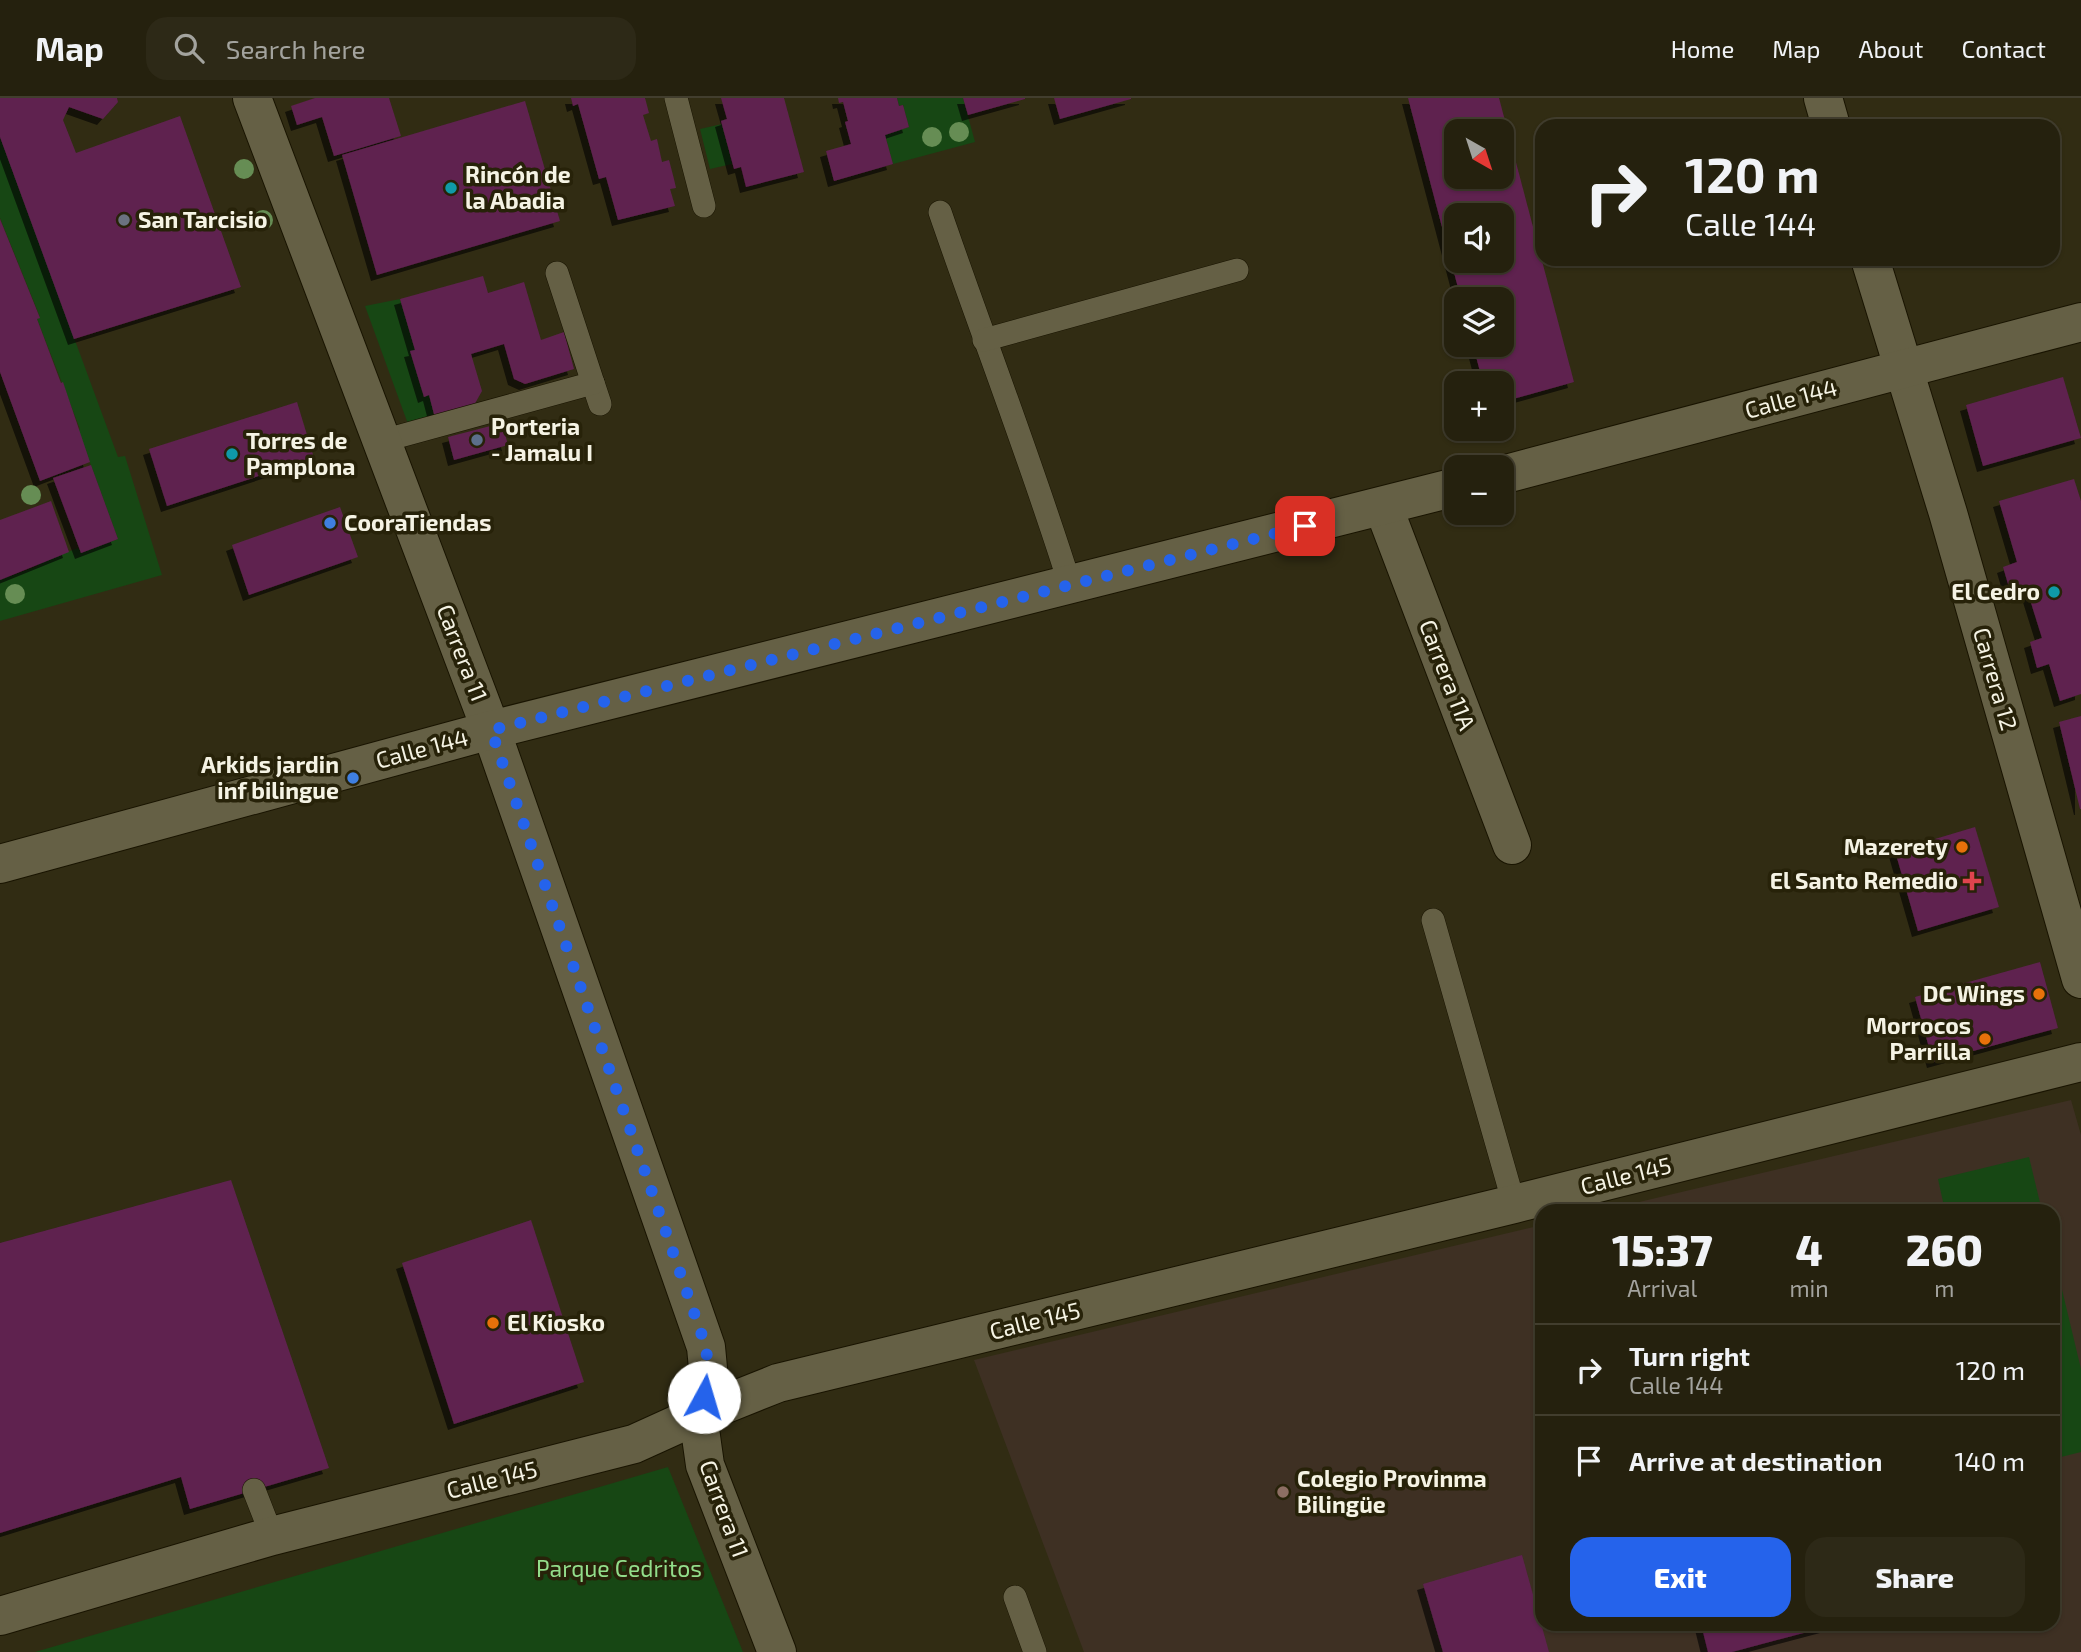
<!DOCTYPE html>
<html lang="en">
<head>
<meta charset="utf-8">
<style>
	body { margin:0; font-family:"Exo 2",sans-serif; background:#2d2917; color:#f1f3f6; height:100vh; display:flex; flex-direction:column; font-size:26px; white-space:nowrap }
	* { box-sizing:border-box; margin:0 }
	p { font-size:23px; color:#a3a39e }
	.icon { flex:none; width:38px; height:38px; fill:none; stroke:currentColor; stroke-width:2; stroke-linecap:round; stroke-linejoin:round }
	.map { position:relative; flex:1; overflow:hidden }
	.drawer { position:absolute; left:1535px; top:1106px; width:525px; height:427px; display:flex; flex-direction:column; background:#25210e; border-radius:21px; box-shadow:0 2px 5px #0004,0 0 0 2px #423e2e }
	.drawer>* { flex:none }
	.banner { position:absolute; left:1535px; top:21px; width:525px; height:147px; border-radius:21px; box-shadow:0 2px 5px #0004,0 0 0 2px #423e2e; background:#25210e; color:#f1f3f6; overflow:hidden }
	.needle { width:46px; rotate:141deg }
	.tools { position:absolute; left:1444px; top:21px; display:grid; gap:14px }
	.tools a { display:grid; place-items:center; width:70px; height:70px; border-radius:14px; background:#25210e; box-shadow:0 2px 5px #0004,0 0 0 2px #423e2e; font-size:35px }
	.pin { position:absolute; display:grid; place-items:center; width:60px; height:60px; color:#fff; margin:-30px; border-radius:14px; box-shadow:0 4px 10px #0006 }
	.me { position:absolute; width:77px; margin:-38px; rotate:6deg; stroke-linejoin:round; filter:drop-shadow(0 0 5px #0008) }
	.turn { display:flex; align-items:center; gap:24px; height:147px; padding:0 35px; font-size:32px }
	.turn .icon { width:91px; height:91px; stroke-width:2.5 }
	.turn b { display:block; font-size:49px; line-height:60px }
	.eta { display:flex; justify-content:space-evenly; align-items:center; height:119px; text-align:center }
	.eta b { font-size:42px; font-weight:800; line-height:49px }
	.button { display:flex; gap:14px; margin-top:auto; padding:14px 35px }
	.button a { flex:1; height:80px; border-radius:21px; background:#2563eb; color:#fff; font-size:28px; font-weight:800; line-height:80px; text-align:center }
	.button a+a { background:#2d2917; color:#f1f3f6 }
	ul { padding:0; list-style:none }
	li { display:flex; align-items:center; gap:21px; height:91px; padding:0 35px; border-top:2px solid #423e2e }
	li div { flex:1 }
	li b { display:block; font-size:26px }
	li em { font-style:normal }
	header { display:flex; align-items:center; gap:42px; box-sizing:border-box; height:98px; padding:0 35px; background:#25210e; border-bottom:2px solid #423e2e }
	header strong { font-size:33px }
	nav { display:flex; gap:38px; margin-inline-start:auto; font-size:24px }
	.search { width:490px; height:63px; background:#2d2917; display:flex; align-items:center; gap:18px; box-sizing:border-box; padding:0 24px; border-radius:21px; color:#a3a39e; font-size:26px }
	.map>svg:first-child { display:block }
	.education { fill:#3e3023 }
	.green { fill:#174714 }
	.building { fill:#5e224f; fill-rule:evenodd; filter:url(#shadow) }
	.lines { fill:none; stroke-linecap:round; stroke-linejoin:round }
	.lane-casing { stroke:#191400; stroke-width:24 }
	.street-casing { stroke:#191400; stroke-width:40 }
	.lane { stroke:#656045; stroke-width:23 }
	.street { stroke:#656045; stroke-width:38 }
	.tree { fill:#668d54 }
	.route { stroke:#2563eb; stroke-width:12; stroke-dasharray:0 21.6 }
	.culture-dot { fill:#0f9aa8; stroke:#272209; stroke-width:2.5 }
	.worship-dot { fill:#6b7280; stroke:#272209; stroke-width:2.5 }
	.service-dot { fill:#5c6f8a; stroke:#272209; stroke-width:2.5 }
	.shop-dot { fill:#3f7fe0; stroke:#272209; stroke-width:2.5 }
	.food-dot { fill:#e8710a; stroke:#272209; stroke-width:2.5 }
	.health-dot { fill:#e0444e; stroke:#272209; stroke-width:2.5 }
	.education-dot { fill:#8d6e63; stroke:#272209; stroke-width:2.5 }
	.labels { text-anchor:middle; stroke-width:7; stroke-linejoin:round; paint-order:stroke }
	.poi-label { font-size:23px; font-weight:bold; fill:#f5f3e4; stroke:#272209; text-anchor:start }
	.street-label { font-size:23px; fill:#f5f3e4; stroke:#272209 }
	.park-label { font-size:23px; fill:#92dd8a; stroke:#272209 }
</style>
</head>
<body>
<header>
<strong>Map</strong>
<div class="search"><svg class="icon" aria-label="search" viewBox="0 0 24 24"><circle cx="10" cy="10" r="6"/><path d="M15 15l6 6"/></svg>Search here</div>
<nav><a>Home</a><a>Map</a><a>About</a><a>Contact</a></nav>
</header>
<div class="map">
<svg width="2081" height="1554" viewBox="0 0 2081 1554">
	<defs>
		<filter id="shadow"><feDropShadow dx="-6" dy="6" stdDeviation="0" flood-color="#0009"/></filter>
	</defs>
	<rect width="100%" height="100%" fill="#312c13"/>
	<path class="education" d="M2071 1002 2081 1037V1554H1084L974 1262 1542 1127V1526H2053V1113H1601Z"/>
	<g class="green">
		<path d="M897 0H963L975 44 893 66 885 37 909 29 903 7 899 8Z"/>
		<path d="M722 26 732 66 710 71 700 31Z"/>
		<path d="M0 39 118 359 125 358 162 477 0 523V482L38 468V465L78 450 81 455 118 441 78 332 80 331 37 221 40 219 0 120Z"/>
		<path d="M400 201 415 252 410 254 424 299 429 297 435 320 408 326 365 208Z"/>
		<path d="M2029 1059 2042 1113H1945L1938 1081Z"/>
		<path d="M2053 1154 2081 1271V1354L2053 1361Z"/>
		<path d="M668 1369 743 1554H35Z"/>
	</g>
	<g class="building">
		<path d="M0 0H117L118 4 103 21 69 9 63 22 76 55 180 18 241 189 74 241 0 39Z"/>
		<path d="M315 0H389L401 38 334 58 322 19 297 27 291 8Z"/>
		<path d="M571 0H645L649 15 643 17 651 43 657 41 662 64 669 62 674 81 676 90 670 91 675 108 618 122 606 79 599 81 578 6 573 8Z"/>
		<path d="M721 0H784L804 74 746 89 741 69 734 71 721 23 727 21Z"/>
		<path d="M838 0H897L899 8 903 7 909 29 885 37 893 66 834 83 826 53 851 46 845 24 848 23 843 4 839 5Z"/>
		<path d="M963 0H1025V1L968 17Z"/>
		<path d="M1054 0H1131V1L1060 21Z"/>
		<path d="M1408 0H1499L1574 284 1502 304V285H1483L1473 247H1502V201H1461ZM1456 33H1502V79H1456ZM1456 117H1502V163H1456Z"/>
		<path d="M525 3 560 123 377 177 342 57Z"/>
		<path d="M0 121 40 220 37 221 61 285 63 284 90 364 40 383 0 274Z"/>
		<path d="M483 178 488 195 524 184 541 242 564 234 574 271 525 286 514 281 504 246 471 256 482 293 473 309 435 320 429 297 424 299 410 253 415 252 400 201Z"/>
		<path d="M2063 279 2081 340 1983 368 1966 307Z"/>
		<path d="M297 304 314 360 167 408 149 351Z"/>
		<path d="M502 325 508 347 454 362 448 339Z"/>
		<path d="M91 367 118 441 81 455 53 380Z"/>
		<path d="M2074 381 2081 403V596L2060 603 2049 566 2037 570 2030 544 2042 540 2027 492 2011 496 2003 469 2017 464 1999 403Z"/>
		<path d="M51 403 69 454 0 482V422Z"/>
		<path d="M340 409 358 459 249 497 232 447Z"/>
		<path d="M2081 618V711H2080L2059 624Z"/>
		<path d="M1975 729 1999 809 1918 833 1895 753Z"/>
		<path d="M2040 864 2058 930 1933 964 1915 899Z"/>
		<path d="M231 1082 329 1370 190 1411 181 1379 0 1435V1145Z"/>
		<path d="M531 1122 584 1284 454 1326 402 1165Z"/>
		<path d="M1522 1457 1549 1554H1443L1423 1486Z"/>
		<path d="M1701 1526H1826V1529L1732 1554H1708Z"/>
	</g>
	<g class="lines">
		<defs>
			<g id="lane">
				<path d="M676 0 704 108"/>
				<path d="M940 114C983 239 1031 362 1070 487"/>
				<path d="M984 242 1237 172"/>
				<path d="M593 285 600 306"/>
				<path d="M382 343 593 285 557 175"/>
				<path d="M1433 822 1514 1106"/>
				<path d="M254 1392 272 1438"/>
				<path d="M1015 1499 1035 1554"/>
			</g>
			<g id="street">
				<path d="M252 0 491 632 706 1249 709 1281 698 1317 705 1367 777 1554"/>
				<path d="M1823 0 1831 28"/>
				<path d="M1870 161 1948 415 2081 881"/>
				<path d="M1502 377 2081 224"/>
				<path d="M1383 408 1512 747"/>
				<path d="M0 766 491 632 1456 389"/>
				<path d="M0 1518 272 1438 634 1346 698 1317 778 1285 1514 1106 2081 964"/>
			</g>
		</defs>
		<use href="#lane" class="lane-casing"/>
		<use href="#street" class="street-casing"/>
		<use href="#lane" class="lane"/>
		<use href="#street" class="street"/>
	</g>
	<g class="tree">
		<circle cx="959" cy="34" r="10"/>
		<circle cx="932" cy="39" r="10"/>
		<circle cx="244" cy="71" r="10"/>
		<circle cx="263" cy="122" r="10"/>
		<circle cx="31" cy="397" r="10"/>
		<circle cx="15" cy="496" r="10"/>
	</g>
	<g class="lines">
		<path class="route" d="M704 1299 709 1281 706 1249 491 632 1305 428"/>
	</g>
	<g class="culture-dot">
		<circle cx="451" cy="90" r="7"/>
		<circle cx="232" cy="356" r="7"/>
		<circle cx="2054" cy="494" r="7"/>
	</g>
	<circle class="worship-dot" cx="124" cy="122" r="7"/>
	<circle class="service-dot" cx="477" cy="342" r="7"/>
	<g class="shop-dot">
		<circle cx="330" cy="425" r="7"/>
		<circle cx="353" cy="680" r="7"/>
	</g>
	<g class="food-dot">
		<circle cx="1962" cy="749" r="7"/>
		<circle cx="2039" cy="896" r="7"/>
		<circle cx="1985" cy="941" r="7"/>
		<circle cx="493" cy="1225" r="7"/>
	</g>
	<path class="health-dot" d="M1968.5 772.5h7v7h7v7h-7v7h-7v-7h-7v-7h7z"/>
	<circle class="education-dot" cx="1283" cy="1394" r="7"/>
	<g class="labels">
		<g class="poi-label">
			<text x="465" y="85">Rincón de<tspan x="465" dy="26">la Abadia</tspan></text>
			<text x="138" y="130">San Tarcisio</text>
			<text x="491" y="337">Porteria<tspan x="491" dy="26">- Jamalu I</tspan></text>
			<text x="246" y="351">Torres de<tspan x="246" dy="26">Pamplona</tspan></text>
			<text x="344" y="433">CooraTiendas</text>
			<text x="2040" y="502" text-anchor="end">El Cedro</text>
			<text x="339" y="675" text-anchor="end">Arkids jardin<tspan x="339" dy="26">inf bilingue</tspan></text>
			<text x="1948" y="757" text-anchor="end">Mazerety</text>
			<text x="1958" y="791" text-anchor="end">El Santo Remedio</text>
			<text x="2025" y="904" text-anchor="end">DC Wings</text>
			<text x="1971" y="936" text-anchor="end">Morrocos<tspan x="1971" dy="26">Parrilla</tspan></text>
			<text x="507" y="1233">El Kiosko</text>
			<text x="1297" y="1389">Colegio Provinma<tspan x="1297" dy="26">Bilingüe</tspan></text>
		</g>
		<g class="street-label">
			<text transform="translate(1791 301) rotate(-15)" y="8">Calle 144</text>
			<text transform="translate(462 555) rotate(69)" y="8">Carrera 11</text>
			<text transform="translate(1447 577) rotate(69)" y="8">Carrera 11A</text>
			<text transform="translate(1995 581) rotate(74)" y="8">Carrera 12</text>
			<text transform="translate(422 651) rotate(-15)" y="8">Calle 144</text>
			<text transform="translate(1626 1078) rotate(-14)" y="8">Calle 145</text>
			<text transform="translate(1035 1223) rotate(-14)" y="8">Calle 145</text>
			<text transform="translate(492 1382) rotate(-14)" y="8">Calle 145</text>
			<text transform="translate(724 1411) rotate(70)" y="8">Carrera 11</text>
		</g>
		<g class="park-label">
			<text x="619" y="1479">Parque Cedritos</text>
		</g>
	</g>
</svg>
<div class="tools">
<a><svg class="needle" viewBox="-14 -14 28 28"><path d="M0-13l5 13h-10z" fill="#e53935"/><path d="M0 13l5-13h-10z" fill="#a3a39e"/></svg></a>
<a><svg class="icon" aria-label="sound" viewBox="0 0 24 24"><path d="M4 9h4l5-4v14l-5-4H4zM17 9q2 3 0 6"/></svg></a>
<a><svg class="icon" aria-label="layers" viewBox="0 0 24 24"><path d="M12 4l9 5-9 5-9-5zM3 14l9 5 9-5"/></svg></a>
<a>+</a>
<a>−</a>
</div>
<div class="pin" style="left:1305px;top:428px;background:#d93025"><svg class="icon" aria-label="arrive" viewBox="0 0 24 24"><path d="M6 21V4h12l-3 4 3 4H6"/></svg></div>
<svg class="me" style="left:704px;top:1299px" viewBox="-20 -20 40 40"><circle r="19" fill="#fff"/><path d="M0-13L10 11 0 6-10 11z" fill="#2563eb"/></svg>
<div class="banner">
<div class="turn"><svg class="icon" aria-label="right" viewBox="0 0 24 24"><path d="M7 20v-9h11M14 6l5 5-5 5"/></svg><div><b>120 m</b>Calle 144</div></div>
</div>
<section class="drawer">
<div class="eta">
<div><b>15:37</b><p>Arrival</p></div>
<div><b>4</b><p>min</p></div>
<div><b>260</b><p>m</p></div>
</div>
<ul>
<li><svg class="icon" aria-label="right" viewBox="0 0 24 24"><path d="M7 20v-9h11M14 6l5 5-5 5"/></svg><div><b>Turn right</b><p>Calle 144</p></div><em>120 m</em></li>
<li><svg class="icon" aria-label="arrive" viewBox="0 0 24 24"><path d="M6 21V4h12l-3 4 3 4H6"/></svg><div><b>Arrive at destination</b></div><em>140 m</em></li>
</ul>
<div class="button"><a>Exit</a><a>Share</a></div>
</section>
</div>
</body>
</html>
